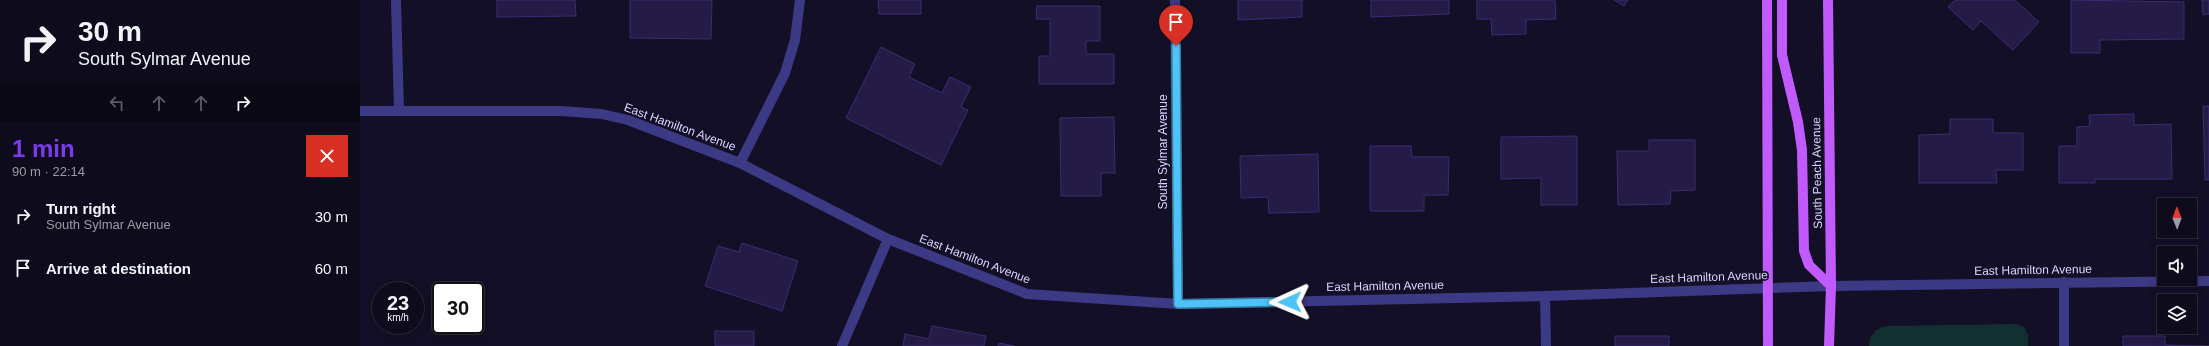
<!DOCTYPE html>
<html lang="en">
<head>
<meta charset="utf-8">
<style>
	body { margin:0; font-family:Arial,sans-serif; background:#171425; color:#f1f3f6; height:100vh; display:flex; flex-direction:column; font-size:15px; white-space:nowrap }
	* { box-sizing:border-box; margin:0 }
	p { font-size:13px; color:#9b9ba3 }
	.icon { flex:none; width:22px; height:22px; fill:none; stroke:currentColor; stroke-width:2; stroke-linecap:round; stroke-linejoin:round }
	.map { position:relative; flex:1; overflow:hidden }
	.sheet { display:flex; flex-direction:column; background:#0e0b1c; width:360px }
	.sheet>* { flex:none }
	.banner { background:#0e0b1c; color:#f1f3f6; overflow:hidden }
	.needle { width:26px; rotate:359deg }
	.buttons { position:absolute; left:1797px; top:198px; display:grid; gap:8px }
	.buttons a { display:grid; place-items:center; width:40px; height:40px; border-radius:0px; background:#0e0b1c; box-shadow:0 2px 10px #0003,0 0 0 1px #2e2b3b; font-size:20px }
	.speed { position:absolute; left:12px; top:282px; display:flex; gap:8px; font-size:20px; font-weight:700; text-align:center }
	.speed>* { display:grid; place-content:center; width:52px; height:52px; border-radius:50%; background:#0e0b1c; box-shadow:0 2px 10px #0003,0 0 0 1px #2e2b3b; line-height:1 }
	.speed small { font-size:10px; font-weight:400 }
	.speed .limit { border:2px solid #111; border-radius:6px; background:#fff; color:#111 }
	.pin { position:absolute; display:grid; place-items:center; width:34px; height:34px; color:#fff; margin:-41px -17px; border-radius:50% 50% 50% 0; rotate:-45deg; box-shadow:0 0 4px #0007 }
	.pin .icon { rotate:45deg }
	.me { position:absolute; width:44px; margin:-22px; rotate:269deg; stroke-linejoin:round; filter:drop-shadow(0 0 3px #0008) }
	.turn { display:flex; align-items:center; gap:14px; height:84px; padding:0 12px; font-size:18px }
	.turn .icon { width:52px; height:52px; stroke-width:2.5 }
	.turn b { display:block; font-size:28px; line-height:34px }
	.lanes { display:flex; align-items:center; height:38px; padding:0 12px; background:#0003; justify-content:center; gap:20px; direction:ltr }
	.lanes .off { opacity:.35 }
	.round { display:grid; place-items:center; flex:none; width:42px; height:42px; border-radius:0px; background:#171425 }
	.head { display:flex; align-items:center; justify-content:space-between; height:68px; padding:0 12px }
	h1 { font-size:24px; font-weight:600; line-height:30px; color:#7c3aed }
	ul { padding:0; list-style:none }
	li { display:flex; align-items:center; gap:12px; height:52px; padding:0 12px }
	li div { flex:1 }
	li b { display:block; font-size:15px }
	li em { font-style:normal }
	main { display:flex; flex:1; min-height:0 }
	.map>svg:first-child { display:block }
	.green { fill:#12302f }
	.building { fill:#241b47; stroke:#3b2d73 }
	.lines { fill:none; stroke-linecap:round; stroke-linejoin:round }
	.minor { stroke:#3d3a85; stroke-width:10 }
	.major { stroke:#c25bff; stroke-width:10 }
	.route-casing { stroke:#337fa1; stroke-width:10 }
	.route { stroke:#4fc3f7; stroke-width:7 }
	.labels { text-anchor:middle; stroke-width:3.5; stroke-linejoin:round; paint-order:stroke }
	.street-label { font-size:12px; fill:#d9d4ff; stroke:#130f26 }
</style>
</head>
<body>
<main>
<section class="sheet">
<div class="banner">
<div class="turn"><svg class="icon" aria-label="right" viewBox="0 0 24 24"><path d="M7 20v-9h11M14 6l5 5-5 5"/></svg><div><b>30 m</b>South Sylmar Avenue</div></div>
<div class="lanes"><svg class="icon off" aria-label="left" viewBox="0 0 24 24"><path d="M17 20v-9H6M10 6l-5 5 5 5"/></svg><svg class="icon off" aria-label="ahead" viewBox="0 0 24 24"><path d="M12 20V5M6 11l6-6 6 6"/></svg><svg class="icon off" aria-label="ahead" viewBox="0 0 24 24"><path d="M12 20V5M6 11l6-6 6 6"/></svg><svg class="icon" aria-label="right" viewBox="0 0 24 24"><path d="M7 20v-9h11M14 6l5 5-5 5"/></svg></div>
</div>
<div class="head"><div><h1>1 min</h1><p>90 m · 22:14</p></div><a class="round" style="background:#d93025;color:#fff"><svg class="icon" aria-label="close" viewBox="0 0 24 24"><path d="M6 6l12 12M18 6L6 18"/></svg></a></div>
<ul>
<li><svg class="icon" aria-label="right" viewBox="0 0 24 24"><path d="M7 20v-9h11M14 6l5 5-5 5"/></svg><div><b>Turn right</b><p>South Sylmar Avenue</p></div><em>30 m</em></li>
<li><svg class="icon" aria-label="arrive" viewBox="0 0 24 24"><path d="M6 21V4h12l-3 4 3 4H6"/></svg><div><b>Arrive at destination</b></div><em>60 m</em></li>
</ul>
</section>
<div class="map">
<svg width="1849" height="346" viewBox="0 0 1849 346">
	<rect width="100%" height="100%" fill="#130f26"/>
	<path class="green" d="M1656 324 1664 327 1668 335V346H1509C1509 335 1516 328 1527 326Z"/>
	<g class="building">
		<path d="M137 0H215L216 16 137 17Z"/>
		<path d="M270 0H352L351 39 270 38Z"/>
		<path d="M518 0H561V14H519Z"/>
		<path d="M878 0H942V17L878 20Z"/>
		<path d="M1011 0H1089V14L1011 17Z"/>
		<path d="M1117 0H1195L1196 19 1166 20V34L1132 35 1131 19H1117Z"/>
		<path d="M1254 0H1268L1264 6Z"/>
		<path d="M1595 0H1655L1679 22 1653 50 1621 21 1613 30 1588 7Z"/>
		<path d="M1711 0 1824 2V39L1740 40V53H1711Z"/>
		<path d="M1842 0H1849V14L1843 15Z"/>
		<path d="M677 6H740V41H726V54H754V84H679V56H690V19H676Z"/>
		<path d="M521 47 555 64 549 77 582 93 590 77 611 87 601 107 608 110 581 165 486 118Z"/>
		<path d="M1843 106H1849V180H1845Z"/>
		<path d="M1774 114V125L1811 124 1812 179H1735V183H1699V146H1717V127L1730 126 1729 115Z"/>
		<path d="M754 117 755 173H741V196H701L700 118Z"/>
		<path d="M1590 119H1633V133H1663V170H1636L1637 183H1559V135L1590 134Z"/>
		<path d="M1217 136V205H1181V178L1141 179V137Z"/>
		<path d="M1289 140H1335V190L1311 191 1310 204 1258 205 1257 151H1289Z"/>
		<path d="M1010 146H1051L1052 157H1089L1088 195H1064V211H1010Z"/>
		<path d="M958 154 959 212 909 213 908 197 881 198 880 156Z"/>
		<path d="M382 243 438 261 422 311 345 286 358 246 379 252Z"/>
		<path d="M572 326 626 336 624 346H543L545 334 569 339Z"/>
		<rect x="355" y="331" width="39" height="15"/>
		<rect x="1255" y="336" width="54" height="10"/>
		<path d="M1763 336H1805V345L1849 346H1763Z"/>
		<path d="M639 343 654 346H638Z"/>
	</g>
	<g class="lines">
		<g class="minor">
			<path d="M36 0 39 111"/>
			<path d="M815 0 818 304"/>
			<path d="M0 111H201L242 114 268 120 380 163 528 239 667 294 818 304 1185 296 1471 286 1849 281"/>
			<path d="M380 163 425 73 435 40 440 0"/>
			<path d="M1704 282V346"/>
			<path d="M1185 296 1186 346"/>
			<path d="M482 346 528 239"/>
		</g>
		<g class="major">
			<path d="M1407 0 1408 346"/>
			<path d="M1422 0V55L1438 122 1442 150 1444 251 1449 265 1471 286"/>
			<path d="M1468 0 1471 286 1469 346"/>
		</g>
	</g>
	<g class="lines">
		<defs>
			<path id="route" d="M816 46 818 304 930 302"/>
		</defs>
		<use href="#route" class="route-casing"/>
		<use href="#route" class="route"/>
	</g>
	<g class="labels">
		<g class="street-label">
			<text transform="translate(320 127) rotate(20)" y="4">East Hamilton Avenue</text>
			<text transform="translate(803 152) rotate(-90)" y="4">South Sylmar Avenue</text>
			<text transform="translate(1457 173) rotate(-91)" y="4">South Peach Avenue</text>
			<text transform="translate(615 259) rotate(21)" y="4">East Hamilton Avenue</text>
			<text transform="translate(1673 270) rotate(-1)" y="4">East Hamilton Avenue</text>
			<text transform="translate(1349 277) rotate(-2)" y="4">East Hamilton Avenue</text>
			<text transform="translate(1025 286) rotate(-1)" y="4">East Hamilton Avenue</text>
		</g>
	</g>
</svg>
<div class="buttons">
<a><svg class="needle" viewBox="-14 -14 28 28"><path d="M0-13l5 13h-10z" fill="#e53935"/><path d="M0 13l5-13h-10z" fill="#9b9ba3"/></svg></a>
<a><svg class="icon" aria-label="sound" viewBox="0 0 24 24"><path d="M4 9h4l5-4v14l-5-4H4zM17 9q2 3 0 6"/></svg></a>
<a><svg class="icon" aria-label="layers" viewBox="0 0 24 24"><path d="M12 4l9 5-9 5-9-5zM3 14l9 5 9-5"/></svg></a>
</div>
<div class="speed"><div>23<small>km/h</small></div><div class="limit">30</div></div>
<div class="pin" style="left:816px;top:46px;background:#d93025"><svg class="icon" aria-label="arrive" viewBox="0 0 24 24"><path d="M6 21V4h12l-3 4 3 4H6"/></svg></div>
<svg class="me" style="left:930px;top:302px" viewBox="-20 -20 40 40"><path d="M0-17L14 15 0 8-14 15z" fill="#4fc3f7" stroke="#fff" stroke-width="4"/></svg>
</div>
</main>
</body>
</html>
